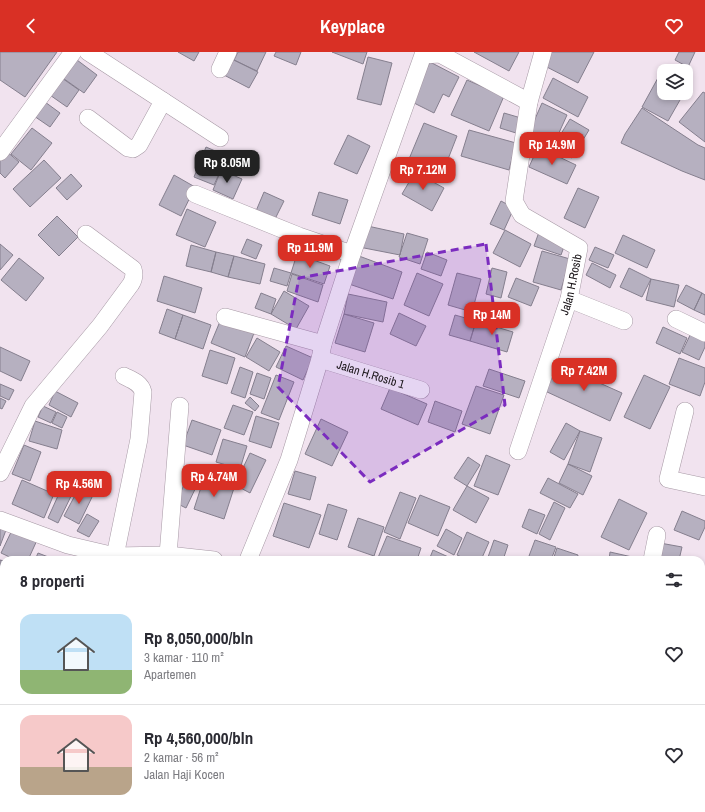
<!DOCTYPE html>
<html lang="id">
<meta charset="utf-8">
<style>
:root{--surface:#fff;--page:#f2f2f3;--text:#2b2b33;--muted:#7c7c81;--line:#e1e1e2;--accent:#d93025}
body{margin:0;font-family:"Archivo Narrow",sans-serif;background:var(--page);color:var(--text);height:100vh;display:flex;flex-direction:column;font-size:15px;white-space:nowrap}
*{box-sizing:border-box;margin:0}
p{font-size:13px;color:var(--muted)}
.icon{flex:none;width:22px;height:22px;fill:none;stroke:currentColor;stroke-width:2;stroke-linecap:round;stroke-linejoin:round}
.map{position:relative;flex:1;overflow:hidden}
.drawer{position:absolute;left:0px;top:504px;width:705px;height:256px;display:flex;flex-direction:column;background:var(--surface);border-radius:12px 12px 0 0;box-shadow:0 2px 6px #0003}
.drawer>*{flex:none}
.tools{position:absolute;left:657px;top:12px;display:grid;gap:8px}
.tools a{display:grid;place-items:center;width:36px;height:36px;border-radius:8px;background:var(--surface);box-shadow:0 2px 6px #0003;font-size:20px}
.price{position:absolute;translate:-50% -34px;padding:0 9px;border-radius:8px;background:var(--accent);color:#fff;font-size:13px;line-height:26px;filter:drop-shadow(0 1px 2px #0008)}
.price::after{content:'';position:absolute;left:50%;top:24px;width:12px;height:9px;margin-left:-6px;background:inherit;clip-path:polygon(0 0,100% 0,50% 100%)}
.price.active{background:#222;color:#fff}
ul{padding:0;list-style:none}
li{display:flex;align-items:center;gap:12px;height:100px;padding:0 20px}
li+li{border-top:1px solid var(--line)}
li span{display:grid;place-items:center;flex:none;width:112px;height:80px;border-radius:12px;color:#555}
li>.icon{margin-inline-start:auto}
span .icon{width:48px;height:48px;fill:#fffc;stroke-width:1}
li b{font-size:17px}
h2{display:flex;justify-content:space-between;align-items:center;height:48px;padding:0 20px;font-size:17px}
header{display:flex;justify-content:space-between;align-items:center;height:52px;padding:0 20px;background:var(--accent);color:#fff;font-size:18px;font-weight:800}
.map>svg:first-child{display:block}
.building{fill:#b6b0c0;stroke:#857f8e}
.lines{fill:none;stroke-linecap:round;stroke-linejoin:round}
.minor-casing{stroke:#a799a5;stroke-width:18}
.minor{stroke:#fff;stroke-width:17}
.marked{fill:#7b2cbf;fill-opacity:0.2;stroke:#7b2cbf;stroke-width:3;stroke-dasharray:8 5;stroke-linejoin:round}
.labels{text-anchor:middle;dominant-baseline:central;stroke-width:4;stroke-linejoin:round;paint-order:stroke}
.street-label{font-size:12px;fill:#181317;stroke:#fef0fd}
</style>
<header><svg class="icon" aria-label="back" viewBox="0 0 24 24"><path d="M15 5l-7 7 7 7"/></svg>Keyplace<svg class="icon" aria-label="heart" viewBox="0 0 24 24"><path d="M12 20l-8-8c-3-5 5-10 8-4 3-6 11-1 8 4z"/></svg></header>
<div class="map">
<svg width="705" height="760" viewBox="0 0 705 760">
<rect width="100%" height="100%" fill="#f1e3ef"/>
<!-- building -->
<path class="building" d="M0 0H57L25 45 0 28Z
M178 0H199L194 9Z
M238 0H266L257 19 234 8Z
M276 0H301L296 13 274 4Z
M332 0H367L363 12Z
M474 0H519L509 19Z
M548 0H594L578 31 541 12Z
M679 0H695L688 15 675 8Z
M73 5 97 23 84 41 60 24Z
M368 5 392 11 381 53 357 47Z
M230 6 258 20 249 36 222 22Z
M430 10 459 25 449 45 443 42 434 61 410 49Z
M59 24 79 38 67 55 47 41Z
M659 24 664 27V41H684L668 69 642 55Z
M553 26 588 45 578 65 543 46Z
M467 28 504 44 489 79 451 63Z
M703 40 705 41V90L679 70Z
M45 50 60 61 50 75 34 64Z
M542 51 567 63 553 94 528 83Z
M642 56 698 93 705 96V128L682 119 621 91 625 82Z
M504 61 521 66 516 81 500 76Z
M570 67 589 78 572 106 553 95Z
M424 71 457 84 443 120 409 107Z
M32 76 52 91 31 118 11 102Z
M469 78 516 91 509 118 461 104Z
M348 83 370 94 357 122 334 112Z
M206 95 227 104 214 133 194 125Z
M538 95 576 113 567 132 529 115Z
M5 98 19 110 5 126 0 121V104Z
M44 108 61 126 30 155 13 137Z
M221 118 242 127 233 147 213 138Z
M415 120 444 136 432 159 402 142Z
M71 122 82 134 67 148 56 136Z
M174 123 195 135 181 164 159 153Z
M578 136 599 145 585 176 564 166Z
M264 140 284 149 275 167 256 159Z
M319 140 348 148 340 172 312 163Z
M501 149 514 156 504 178 490 172Z
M187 157 216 170 205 195 176 183Z
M57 164 78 185 59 204 38 183Z
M363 173 404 182 400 203 359 195Z
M505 178 531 192 520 215 493 201Z
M539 180 566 189 561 203 534 194Z
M407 181 428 187 420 212 399 205Z
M623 183 655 198 647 216 615 201Z
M247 187 262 193 256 207 241 201Z
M0 192 13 203 0 218Z
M191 193 216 200 211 220 186 214Z
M595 195 614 203 608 216 589 208Z
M542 199 570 207 561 238 533 230Z
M216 200 234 204 228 225 211 220Z
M427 200 447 208 441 224 421 217Z
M297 202 330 214 324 232 291 221Z
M234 204 265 212 260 232 228 225Z
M359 204 402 220 393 247 349 232Z
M19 206 44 226 26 249 1 228Z
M592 211 616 223 610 236 586 223Z
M274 216 291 221 287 234 270 229Z
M492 216 507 220 501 246 486 242Z
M629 216 651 227 642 245 620 235Z
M417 221 443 232 429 264 404 253Z
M457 221 481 227 472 260 448 253Z
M292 222 323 233 318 250 287 239Z
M164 224 202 236 195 261 157 249Z
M516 226 539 235 531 254 508 245Z
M651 227 679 233 674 255 646 248Z
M686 233 702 241 694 258 677 249Z
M284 239 309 254 296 277 271 262Z
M261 241 276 247 271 262 255 256Z
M702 241 705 243V263L694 258Z
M348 242 387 250 383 270 344 262Z
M167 257 183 263 175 287 159 281Z
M399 261 426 274 416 294 390 282Z
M344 262 374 271 365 300 335 291Z
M183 263 211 273 203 297 175 287Z
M455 263 476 269 470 289 449 283Z
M221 267 254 281 245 305 211 291Z
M476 269 513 280 507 300 470 289Z
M663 275 687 286 680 302 656 291Z
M692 279 705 285V295L699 308 682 300Z
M257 286 280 300 269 319 246 305Z
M286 294 313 306 303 328 276 315Z
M0 295 30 309 21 329 0 319Z
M210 298 235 306 227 332 202 324Z
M679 306 705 316V330L700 344 669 332Z
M557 312 622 341 610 369 545 339Z
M240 315 253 320 245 346 231 341Z
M489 317 525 329 519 346 483 334Z
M257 321 271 326 264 347 250 342Z
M276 323 294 330 279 368 261 361Z
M644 323 670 335 650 377 624 365Z
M0 332 14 338 9 348 0 344Z
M476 334 504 343 490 382 462 372Z
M390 336 427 352 418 373 381 357Z
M55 339 78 351 71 365 49 353Z
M250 345 259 354 255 359 245 351Z
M0 346 6 349 2 357 0 356Z
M435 349 462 359 455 380 428 370Z
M233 353 253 360 244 383 224 376Z
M43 354 56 360 51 371 38 365Z
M57 360 67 365 62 376 52 371Z
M256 364 279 371 271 396 249 389Z
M321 367 348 380 332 414 305 402Z
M192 368 221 378 212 403 183 393Z
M35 369 62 378 57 397 29 389Z
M566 371 580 379 564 408 550 400Z
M580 379 602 386 590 420 568 412Z
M223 387 247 394 240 417 216 410Z
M24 393 41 400 30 429 12 422Z
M250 401 266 408 250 441 235 433Z
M486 403 510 413 498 443 474 434Z
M468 405 480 413 467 434 454 426Z
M568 412 592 424 583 443 559 431Z
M295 419 316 425 310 448 288 442Z
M187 426 198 431 186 456 176 451Z
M204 426 234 436 224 467 194 457Z
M548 426 578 442 570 456 540 441Z
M22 428 54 442 44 466 12 452Z
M80 434 94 441 79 472 64 464Z
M467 434 489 446 476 471 453 458Z
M62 435 73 440 58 471 48 466Z
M400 440 416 446 400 487 384 480Z
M420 443 450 455 438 484 408 471Z
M619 447 647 461 629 498 601 485Z
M554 450 565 456 550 488 539 482Z
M284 451 321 463 309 496 273 484Z
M328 452 347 458 337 488 319 482Z
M529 457 545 463 537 482 522 475Z
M682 459 705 469V475L699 488 674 478Z
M87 462 99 469 89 485 77 479Z
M358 466 384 475 374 504 348 495Z
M14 474 38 486 28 508H16L1 501Z
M0 476 6 478 0 494Z
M446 477 462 486 454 503 437 494Z
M467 480 489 490 481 508H468L457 503Z
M387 484 421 496 417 508H377Z
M494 488 508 493 503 508H487Z
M535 488 556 495 551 508H540L529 504Z
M660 491 682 495 679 508H657Z
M557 496 578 503 577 508H553Z
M433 498 455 508H429Z
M610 500 641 507V508H609Z
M38 501 56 508H35Z
M0 508 4 509V542L0 541Z
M702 535 705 536V572L701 571Z
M701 605H705V637H701Z
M701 683 705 685V745L701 743Z
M23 756H60L58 760H22Z
M194 756H225L224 760H197L193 759Z"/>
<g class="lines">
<!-- minor casing -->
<g class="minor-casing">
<g id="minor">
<path d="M88 0 220 86"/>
<path d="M220 17 228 0"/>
<path d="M88 66 128 96 133 97 139 93 163 49"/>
<path d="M0 100 73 0"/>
<path d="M195 142 299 184 352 202"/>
<path d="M569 247 624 269"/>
<path d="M225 265 323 292"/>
<path d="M676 267 705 281"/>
<path id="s1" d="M320 307 421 338"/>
<path d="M685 359 668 427 705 435"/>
<path id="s2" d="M518 399 569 247 579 196 522 163 514 149 529 50 543 0"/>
<path d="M0 421 33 354 100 274 131 232C134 227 135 223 133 217L86 182"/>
<path d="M0 468 68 493 115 504 168 503 214 508"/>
<path d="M168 503 180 354"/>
<path d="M115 504 139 387 143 340C141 331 132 328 124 324"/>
<path d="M248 508 289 408 320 307 323 292 352 202 423 3 440 2 529 50"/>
<path d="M652 508 657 483"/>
<path d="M0 586 4 588"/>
<path d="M701 594H705"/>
<path d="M0 756 5 760"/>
<path d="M369 756 377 758V760"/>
</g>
</g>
<!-- minor -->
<use href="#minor" class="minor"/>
</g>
<!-- marked area -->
<path class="marked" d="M486 192 505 353 370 430 278 335 299 226Z"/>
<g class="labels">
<!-- street labels -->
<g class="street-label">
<text stroke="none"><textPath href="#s2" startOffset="175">Jalan H.Rosib</textPath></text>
<text stroke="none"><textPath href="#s1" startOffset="53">Jalan H.Rosib 1</textPath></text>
</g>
</g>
</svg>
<div class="tools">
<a><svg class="icon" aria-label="layers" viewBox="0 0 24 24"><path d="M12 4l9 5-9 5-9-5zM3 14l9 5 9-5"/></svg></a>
</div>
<b class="price" style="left:552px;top:114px">Rp 14.9M</b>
<b class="price active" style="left:227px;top:132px">Rp 8.05M</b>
<b class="price" style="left:423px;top:139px">Rp 7.12M</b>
<b class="price" style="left:310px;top:217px">Rp 11.9M</b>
<b class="price" style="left:492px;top:284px">Rp 14M</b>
<b class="price" style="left:584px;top:340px">Rp 7.42M</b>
<b class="price" style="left:214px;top:446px">Rp 4.74M</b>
<b class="price" style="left:79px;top:453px">Rp 4.56M</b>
<section class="drawer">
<h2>8 properti<svg class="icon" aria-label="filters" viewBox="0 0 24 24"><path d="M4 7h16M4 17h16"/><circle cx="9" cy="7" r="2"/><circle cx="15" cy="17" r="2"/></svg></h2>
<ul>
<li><span style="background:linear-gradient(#bfe0f5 70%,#8fb573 0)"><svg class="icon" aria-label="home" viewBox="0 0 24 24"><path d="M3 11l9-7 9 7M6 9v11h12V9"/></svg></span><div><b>Rp 8,050,000/bln</b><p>3 kamar · 110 m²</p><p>Apartemen</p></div><svg class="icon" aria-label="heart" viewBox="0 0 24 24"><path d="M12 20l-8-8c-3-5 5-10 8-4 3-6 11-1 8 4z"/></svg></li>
<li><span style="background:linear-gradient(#f6c9c9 65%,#b9a48a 0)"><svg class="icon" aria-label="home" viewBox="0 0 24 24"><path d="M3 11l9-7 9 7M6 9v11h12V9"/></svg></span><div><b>Rp 4,560,000/bln</b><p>2 kamar · 56 m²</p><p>Jalan Haji Kocen</p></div><svg class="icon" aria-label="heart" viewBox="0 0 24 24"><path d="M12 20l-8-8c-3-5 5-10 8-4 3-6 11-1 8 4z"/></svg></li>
</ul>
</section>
</div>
